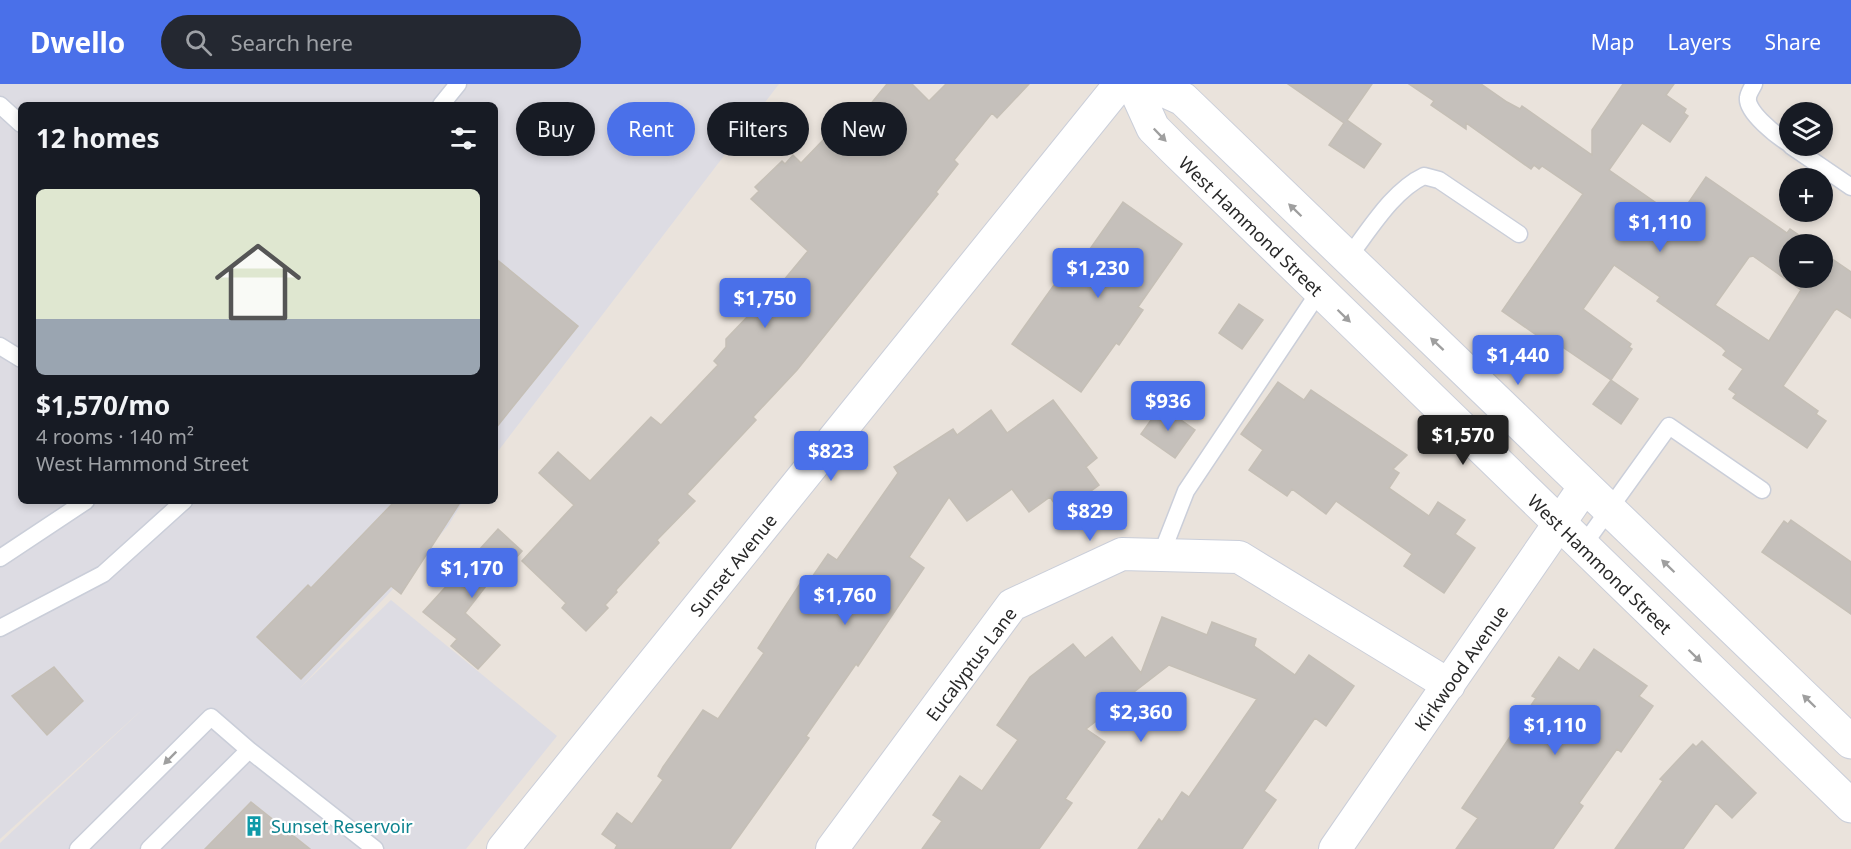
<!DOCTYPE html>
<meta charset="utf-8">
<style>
:root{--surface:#171b24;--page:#242831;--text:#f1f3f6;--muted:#9ea1a6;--accent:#4a70e9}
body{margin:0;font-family:"Noto Sans",sans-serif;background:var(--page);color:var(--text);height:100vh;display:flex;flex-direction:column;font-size:22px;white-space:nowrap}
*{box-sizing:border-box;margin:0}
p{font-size:20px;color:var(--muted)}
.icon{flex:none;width:33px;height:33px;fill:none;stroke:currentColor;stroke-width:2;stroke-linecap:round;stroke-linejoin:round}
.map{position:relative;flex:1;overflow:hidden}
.sheet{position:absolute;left:18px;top:18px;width:480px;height:402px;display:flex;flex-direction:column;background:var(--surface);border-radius:9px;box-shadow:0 3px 9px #0003}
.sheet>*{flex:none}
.top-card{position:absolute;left:516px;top:18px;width:570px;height:54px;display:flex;gap:12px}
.fabs{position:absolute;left:1779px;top:18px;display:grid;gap:12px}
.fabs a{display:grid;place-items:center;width:54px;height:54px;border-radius:50%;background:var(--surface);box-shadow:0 3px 9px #0003;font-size:30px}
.price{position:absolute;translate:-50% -51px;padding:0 14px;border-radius:6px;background:var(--accent);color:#fff;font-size:20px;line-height:39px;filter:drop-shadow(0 2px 3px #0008)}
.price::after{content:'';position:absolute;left:50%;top:36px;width:18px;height:14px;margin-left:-9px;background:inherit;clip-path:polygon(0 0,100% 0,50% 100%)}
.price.active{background:#222;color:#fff}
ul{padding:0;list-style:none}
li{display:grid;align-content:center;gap:12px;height:318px;padding:0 18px}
li span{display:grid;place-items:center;height:186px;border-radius:9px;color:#555}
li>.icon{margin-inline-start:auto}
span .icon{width:108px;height:108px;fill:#fffc;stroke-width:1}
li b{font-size:26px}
h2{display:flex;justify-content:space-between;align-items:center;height:72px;padding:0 18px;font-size:26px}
.tag{padding:0 21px;border-radius:27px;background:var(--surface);box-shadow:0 3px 9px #0003;font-size:21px;line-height:54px}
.tag.active{background:var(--accent);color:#fff}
header{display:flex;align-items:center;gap:36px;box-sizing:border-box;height:84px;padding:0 30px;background:var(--accent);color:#fff}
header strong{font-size:28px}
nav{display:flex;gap:33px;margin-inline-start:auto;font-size:21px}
.search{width:420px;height:54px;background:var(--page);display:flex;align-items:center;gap:15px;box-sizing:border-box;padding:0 21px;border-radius:33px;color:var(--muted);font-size:22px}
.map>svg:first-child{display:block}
.industrial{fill:#dddce3}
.building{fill:#c5c0bb;stroke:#c5bfb6;stroke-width:1.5;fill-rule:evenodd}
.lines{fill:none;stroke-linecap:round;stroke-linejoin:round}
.lane-casing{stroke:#caced9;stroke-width:19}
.street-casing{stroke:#caced9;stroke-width:34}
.secondary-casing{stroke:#caced9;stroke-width:35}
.lane{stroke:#fff;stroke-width:16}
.street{stroke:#fff;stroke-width:32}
.secondary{stroke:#fff;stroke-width:33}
.oneway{fill:#9f9f9f}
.labels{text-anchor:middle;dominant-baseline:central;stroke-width:4.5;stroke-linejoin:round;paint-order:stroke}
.street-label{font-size:18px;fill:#292929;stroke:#fff}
.culture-label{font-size:18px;fill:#0d838f;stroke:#fff;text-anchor:start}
</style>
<header>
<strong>Dwello</strong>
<div class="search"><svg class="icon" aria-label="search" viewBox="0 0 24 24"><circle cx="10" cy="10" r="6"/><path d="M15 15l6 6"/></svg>Search here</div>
<nav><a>Map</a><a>Layers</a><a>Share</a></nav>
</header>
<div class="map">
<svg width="1851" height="765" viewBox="0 0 1851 765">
<rect width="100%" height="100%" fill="#eae3dc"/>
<!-- industrial -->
<path class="industrial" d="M0 0H779L495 371V21H21V417H463L448 442 393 505 299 605 391 516 557 652 466 765H0V759L145 623 0 755Z"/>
<!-- building -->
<path class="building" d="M887 0H912L929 17 946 0H1029L997 34 992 29 954 76 958 80 936 108 938 110 797 286 753 333 756 336 687 410 695 417 657 456 659 459 616 506 617 508 605 521 608 524 586 547 562 524 566 519 522 477 574 421 539 389 558 368 590 397 651 333 661 341 718 281 714 277 726 263V255L773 206 774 208 808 167 751 115 759 107 755 103 782 77 785 80 793 71 801 79 826 53 837 61Z
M1288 0H1372L1347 36 1381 60 1364 84 1329 61 1344 39Z
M1409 0H1481L1507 18 1520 25 1522 22 1592 71V46L1623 0H1674L1666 11 1686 25 1684 29 1688 32 1670 58 1642 39 1609 86 1678 134 1706 93 1787 149 1790 145 1812 160H1790V194H1822V168L1851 188V234L1837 225 1834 227 1783 302 1818 327 1816 330 1826 337 1807 364 1733 314 1736 310 1729 305 1743 285 1723 271 1726 267 1722 263 1657 217 1660 213 1614 181 1583 225 1631 260 1629 263 1632 265 1611 296 1558 260 1555 264 1502 227 1583 110 1542 82 1539 85 1534 81 1531 85 1466 39V45L1431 21 1434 17ZM1753 172 1801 206 1769 257 1715 221 1749 173Z
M1123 118 1182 160 1138 223 1143 226 1119 261 1116 259 1081 308 1012 260 1059 194 1064 197 1076 180 1078 182Z
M495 174 578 242 495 345Z
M1239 220 1263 236 1242 265 1219 249Z
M1611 296 1638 315 1621 340 1593 320Z
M1278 298 1304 316 1311 306 1407 371 1393 385 1399 389 1389 404 1429 432 1438 418 1465 436 1455 450 1475 464 1444 509 1404 482 1412 470 1336 417 1326 430 1292 405 1287 412 1249 386 1263 366 1241 350Z
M1053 316 1097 374 1086 383 1099 401 1061 429 1050 413 1029 428 1012 405 967 437 949 413 909 473 924 484 858 582 856 580 806 652 809 654 730 765H615L617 761 602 750 617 729 632 740 663 696 658 692 663 683 703 626 718 635 764 569 758 564 803 495 808 499 828 470 837 476 898 389 894 383 953 345 957 351 991 326 1007 349Z
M1161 322 1195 346 1175 374 1141 350Z
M395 417H461L401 510 391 502 301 595 257 553 308 501 311 504Z
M1791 436 1851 478V530L1762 468 1784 437 1788 440Z
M498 445 522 467 504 487 500 484 465 529 500 561 478 585 451 562 457 555 423 528Z
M1162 533 1207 551 1212 538 1256 555 1254 562 1295 591 1309 571 1354 602 1326 642 1315 634 1264 707 1276 716 1242 765H1138L1159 735 1162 738 1182 708 1189 713 1257 615 1169 581 1086 645 1105 658 1065 715 1072 719 1039 765H922L942 737 933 731 960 692 982 707 1018 656 997 641 1030 593 1073 560 1085 574 1112 553 1141 589Z
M1594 565 1647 602 1639 612 1653 622 1621 668 1617 665 1579 719 1583 722 1553 765H1456L1478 734 1462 724 1536 614 1532 612 1559 573 1579 587Z
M54 583 83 617 47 651 12 612Z
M1702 657 1756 709 1732 734 1716 719 1683 765H1615L1663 697 1660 695 1693 660 1696 663Z
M251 718 310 765H205Z"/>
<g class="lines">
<!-- lane casing -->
<g class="lane-casing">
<path id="lane" d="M1754 0C1752 4 1748 10 1748 14 1746 28 1778 53 1790 60
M0 21 21 40
M441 21 458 0
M1791 62 1851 103
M1347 175C1369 147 1392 107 1424 92L1439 96 1519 150
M0 262 21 275
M1582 463 1669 342 1762 406
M1161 471 1186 407 1319 208
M0 474 86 417
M0 544 103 490 184 417
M78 765 211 633 249 666
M149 765 249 666 375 765"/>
</g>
<!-- street casing -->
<g class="street-casing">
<path id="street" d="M503 765 1120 0
M832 765 1012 521 1122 470 1239 473 1449 601
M1335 765 1585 402"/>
</g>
<!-- secondary casing -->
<g class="secondary-casing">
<path id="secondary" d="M1133 0 1153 44 1174 65 1851 722
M1150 0 1183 15 1851 658"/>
</g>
<!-- lane -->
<use href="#lane" class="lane"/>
<!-- street -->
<use href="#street" class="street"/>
<!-- secondary -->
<use href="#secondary" class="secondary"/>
</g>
<!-- one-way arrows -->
<defs><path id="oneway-solid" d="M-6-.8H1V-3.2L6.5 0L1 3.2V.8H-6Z" transform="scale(1.5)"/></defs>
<g class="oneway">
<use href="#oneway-solid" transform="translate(1160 51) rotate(46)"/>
<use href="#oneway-solid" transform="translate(1295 126) rotate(-136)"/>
<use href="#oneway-solid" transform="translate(1344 232) rotate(44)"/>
<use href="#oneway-solid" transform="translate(1437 260) rotate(-137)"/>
<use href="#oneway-solid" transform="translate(1668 482) rotate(-136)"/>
<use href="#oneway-solid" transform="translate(1695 572) rotate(44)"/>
<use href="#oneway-solid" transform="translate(1809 617) rotate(-136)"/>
<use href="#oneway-solid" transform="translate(170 674) rotate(135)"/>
</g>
<!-- icons -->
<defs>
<g id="building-bare" transform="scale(1.62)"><path d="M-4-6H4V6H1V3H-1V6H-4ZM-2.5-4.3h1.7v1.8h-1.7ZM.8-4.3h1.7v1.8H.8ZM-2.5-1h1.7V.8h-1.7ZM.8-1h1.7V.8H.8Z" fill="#0f9aa8" stroke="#fff" stroke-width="2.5" paint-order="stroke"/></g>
</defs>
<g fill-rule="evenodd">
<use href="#building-bare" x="254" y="742"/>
</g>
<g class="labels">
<!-- street labels -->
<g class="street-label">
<text transform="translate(1251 142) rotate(44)">West Hammond Street</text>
<text transform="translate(1600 480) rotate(44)">West Hammond Street</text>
<text transform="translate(733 481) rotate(-51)">Sunset Avenue</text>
<text transform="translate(971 580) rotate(-53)">Eucalyptus Lane</text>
<text transform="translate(1461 584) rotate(-55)">Kirkwood Avenue</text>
</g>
<!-- culture labels -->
<g class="culture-label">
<text x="271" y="742">Sunset Reservoir</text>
</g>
</g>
</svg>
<div class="fabs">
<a><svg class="icon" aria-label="layers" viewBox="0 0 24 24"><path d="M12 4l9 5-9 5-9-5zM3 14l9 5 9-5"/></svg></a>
<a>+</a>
<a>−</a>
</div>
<b class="price" style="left:1660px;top:169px">$1,110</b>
<b class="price" style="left:1098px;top:215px">$1,230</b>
<b class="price" style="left:765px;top:245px">$1,750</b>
<b class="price" style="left:1518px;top:302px">$1,440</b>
<b class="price" style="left:1168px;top:348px">$936</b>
<b class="price active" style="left:1463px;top:382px">$1,570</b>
<b class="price" style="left:831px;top:398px">$823</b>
<b class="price" style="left:1090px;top:458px">$829</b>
<b class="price" style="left:472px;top:515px">$1,170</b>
<b class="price" style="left:845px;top:542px">$1,760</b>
<b class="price" style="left:1141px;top:659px">$2,360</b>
<b class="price" style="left:1555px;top:672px">$1,110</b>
<div class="top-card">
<a class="tag">Buy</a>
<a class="tag active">Rent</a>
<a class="tag">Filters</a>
<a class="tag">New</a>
</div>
<section class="sheet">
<h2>12 homes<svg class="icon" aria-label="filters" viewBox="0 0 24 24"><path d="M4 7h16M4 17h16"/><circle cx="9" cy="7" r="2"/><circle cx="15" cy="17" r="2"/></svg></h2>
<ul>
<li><span style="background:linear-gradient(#dfe7d0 70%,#9aa5b1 0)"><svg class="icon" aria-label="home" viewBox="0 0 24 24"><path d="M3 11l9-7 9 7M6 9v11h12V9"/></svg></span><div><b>$1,570/mo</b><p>4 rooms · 140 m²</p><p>West Hammond Street</p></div></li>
</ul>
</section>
</div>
